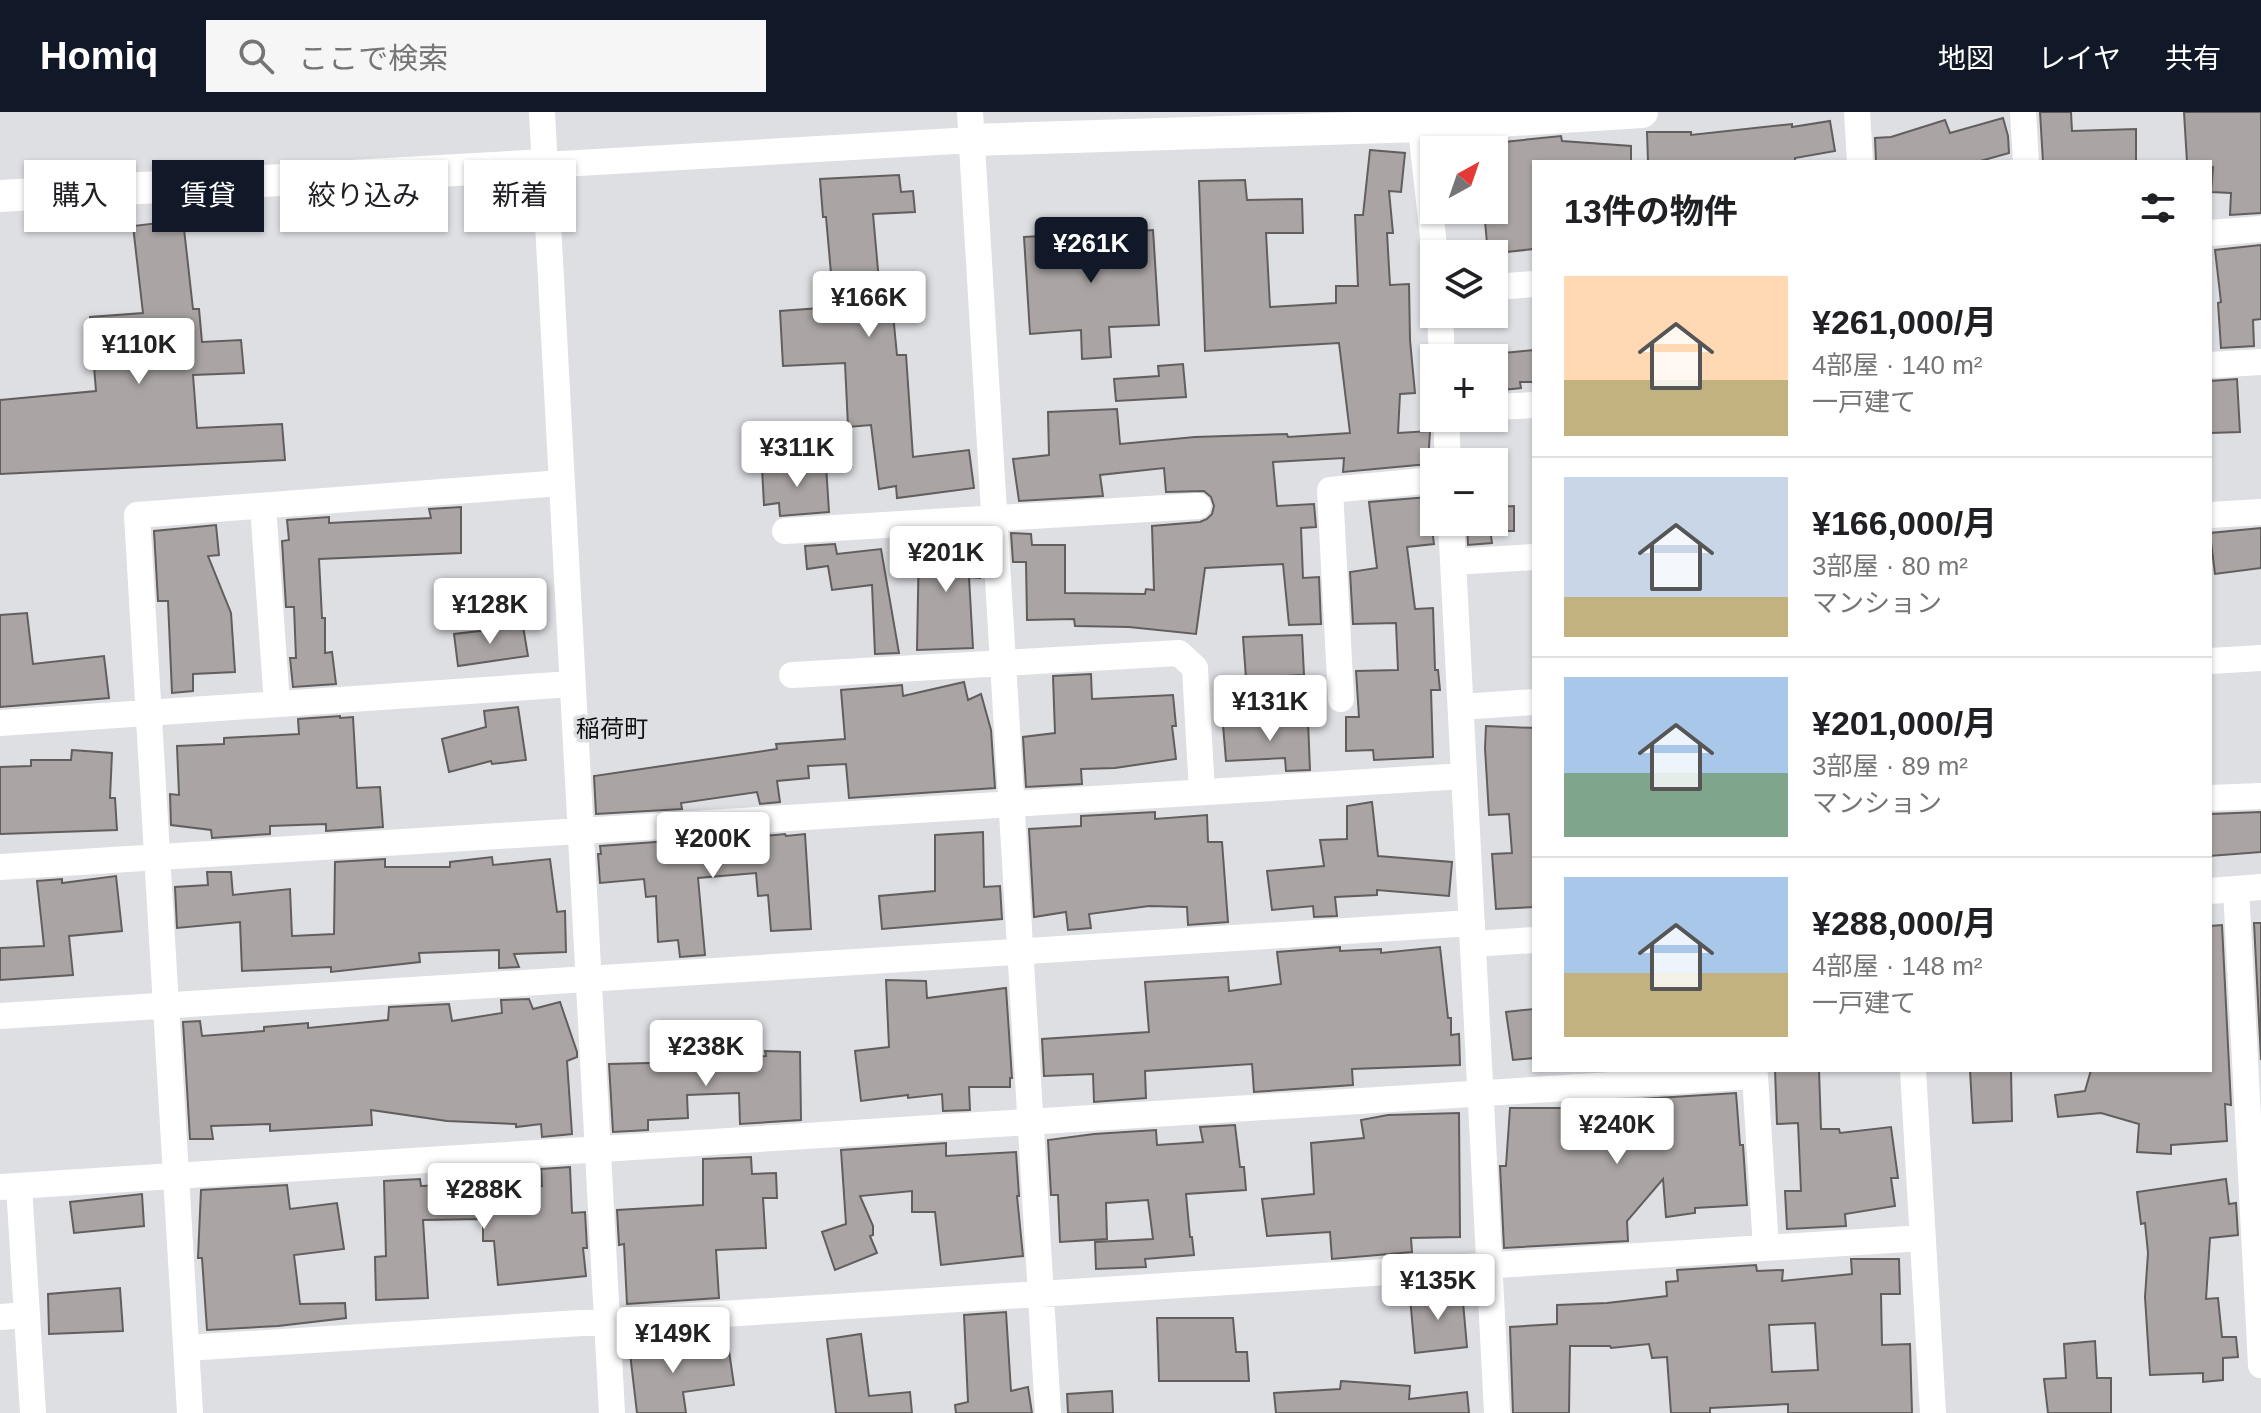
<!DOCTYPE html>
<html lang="ja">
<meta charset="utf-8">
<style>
:root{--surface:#fff;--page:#f6f6f6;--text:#202124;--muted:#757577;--line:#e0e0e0;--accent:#111827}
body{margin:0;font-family:Helvetica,"Noto Sans JP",sans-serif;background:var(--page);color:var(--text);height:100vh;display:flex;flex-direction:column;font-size:30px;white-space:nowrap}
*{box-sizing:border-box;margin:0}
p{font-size:26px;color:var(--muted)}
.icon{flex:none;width:44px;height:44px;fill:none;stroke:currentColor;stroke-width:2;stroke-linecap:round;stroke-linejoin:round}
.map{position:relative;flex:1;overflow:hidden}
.drawer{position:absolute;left:1532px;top:48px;width:680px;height:912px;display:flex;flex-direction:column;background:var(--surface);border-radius:0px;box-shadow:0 2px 6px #0004}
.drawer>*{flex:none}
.hud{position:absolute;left:24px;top:48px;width:760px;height:72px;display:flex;gap:16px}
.needle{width:52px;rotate:40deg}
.buttons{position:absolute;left:1420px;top:24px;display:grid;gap:16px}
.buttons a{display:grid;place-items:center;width:88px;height:88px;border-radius:0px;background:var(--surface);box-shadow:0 2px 6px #0004;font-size:40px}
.price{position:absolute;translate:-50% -68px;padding:0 18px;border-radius:8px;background:#fff;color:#222;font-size:26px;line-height:52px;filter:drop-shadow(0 2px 4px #0008)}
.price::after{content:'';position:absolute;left:50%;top:48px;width:24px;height:18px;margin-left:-12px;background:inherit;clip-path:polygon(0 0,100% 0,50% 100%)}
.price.on{background:var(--accent);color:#fff}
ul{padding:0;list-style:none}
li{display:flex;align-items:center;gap:24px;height:200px;padding:0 32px}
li+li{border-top:2px solid var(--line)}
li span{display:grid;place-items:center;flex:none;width:224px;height:160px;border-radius:0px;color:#555}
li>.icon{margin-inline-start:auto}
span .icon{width:96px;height:96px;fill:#fffc;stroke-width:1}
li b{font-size:34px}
h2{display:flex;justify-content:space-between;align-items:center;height:96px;padding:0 32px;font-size:34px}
.tag{padding:0 28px;border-radius:0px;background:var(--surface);box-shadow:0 2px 6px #0004;font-size:28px;line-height:72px}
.tag.on{background:var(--accent);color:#fff}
header{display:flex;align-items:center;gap:48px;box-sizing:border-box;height:112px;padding:0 40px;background:var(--accent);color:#fff}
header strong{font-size:38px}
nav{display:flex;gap:44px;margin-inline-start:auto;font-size:28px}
.search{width:560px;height:72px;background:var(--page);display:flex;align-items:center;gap:20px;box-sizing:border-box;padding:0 28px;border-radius:0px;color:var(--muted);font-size:30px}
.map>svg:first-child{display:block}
.building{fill:#aaa5a4;stroke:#635e5e;stroke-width:2;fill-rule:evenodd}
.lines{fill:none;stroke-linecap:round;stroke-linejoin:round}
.minor{stroke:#fff;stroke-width:26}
.tertiary{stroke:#fff;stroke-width:32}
.labels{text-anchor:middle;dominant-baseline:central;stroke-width:7;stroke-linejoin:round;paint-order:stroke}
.neighbourhood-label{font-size:24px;fill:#101112;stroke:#dedfe3}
</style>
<header>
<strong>Homiq</strong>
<div class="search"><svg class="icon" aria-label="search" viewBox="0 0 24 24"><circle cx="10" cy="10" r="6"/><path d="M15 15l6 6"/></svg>ここで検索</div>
<nav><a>地図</a><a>レイヤ</a><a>共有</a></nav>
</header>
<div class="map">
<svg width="2261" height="1301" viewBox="0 0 2261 1301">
<rect width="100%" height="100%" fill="#dedfe3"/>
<!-- building -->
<path class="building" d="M2040 0H2071L2072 19 2136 17V50H2043Z
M2184 0H2261V101L2230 103 2231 81 2211 80 2213 55H2210V50H2187Z
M2003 6 2008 24 2009 41 1977 50H1876L1875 26 1891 25 1945 8 1950 21Z
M1830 9 1835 39 1795 46V50H1648L1647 20H1691V23L1792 12V15Z
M1561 24 1562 29 1631 34V50H1534V137L1488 142 1484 98H1494V31Z
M1370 38 1405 41 1401 80 1389 79 1393 121H1387L1390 173 1409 172 1410 228 1415 281 1400 282 1398 321 1430 319 1428 352 1343 360 1344 346 1273 350 1277 394 1314 392 1316 415 1301 416 1303 466 1319 465 1321 512 1289 513 1283 452 1205 456 1196 522 1129 515 1075 514 1074 507 1027 508 1026 450H1013L1011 421 1031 422 1032 433H1065V481L1145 482 1146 477 1154 478 1152 414 1200 410 1207 407 1212 402 1214 394 1211 385 1204 379 1166 380 1164 356 1100 363 1103 384 1019 389 1013 347 1049 343 1048 300 1117 297 1120 332 1195 325 1287 322 1288 325 1350 321 1339 231 1205 239 1199 69 1245 68 1247 88 1302 87 1303 121H1266L1270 195 1336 191V174H1358L1355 103H1363Z
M899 63 901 80 913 79 915 100 873 102 881 192H892L897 243H906L913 345 969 338 974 376 897 386 896 374 879 377 871 313 848 315 845 251 783 254 780 199 834 195 826 105H823L820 67Z
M183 108 193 197H199L202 230 241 228 244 261 193 263 197 316 282 312 285 348 0 362V288L96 279 90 205 143 201 133 114Z
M1153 118 1159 213 1109 215 1111 245 1082 247 1081 218 1030 222 1024 125Z
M2261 133V207L2253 208 2254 234 2221 236 2218 191 2221 190 2215 138Z
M1534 238V270H1520L1521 276 1494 279V242Z
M1183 252 1186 285 1116 289 1114 267 1159 264 1158 254Z
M2237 267 2240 320 2210 321V269Z
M826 353 829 400 780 404 779 391 764 393 762 356Z
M1428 385 1434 432 1407 435 1415 497 1433 496 1435 558H1438L1440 578H1431L1433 645 1374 648 1373 638 1346 639V605H1359L1356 559 1398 558 1396 511 1353 512 1350 460 1377 456 1369 390Z
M1514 394V419H1494V395Z
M461 395V441L319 447 322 506H325V541L332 540 336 572 293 575 290 546H296L294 495H286L282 429 289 428 287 408 329 405V411L431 406 429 397Z
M1467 410H1489L1492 431 1468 433Z
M216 413 219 443 208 444 231 501 235 560 193 562V579L172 581 168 489H158L154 419Z
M2261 416V456L2215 462 2210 421Z
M919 429 980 431V466L969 465 973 536 917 538Z
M835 432 837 442 881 437 899 541 875 542 872 473 832 478 828 454 807 457 805 434Z
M27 501 33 552 104 544 109 586 0 595V503Z
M523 514 528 544 458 554 454 522Z
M1302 523 1304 563 1246 566 1243 525Z
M1091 562 1092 587 1173 583 1176 614H1172L1176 647 1115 656 1081 657 1082 672 1026 675 1023 625 1055 621 1053 564Z
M964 570 968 588 981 582 991 618 995 676 849 686 846 652 808 654 809 666 777 669 780 690 760 692 757 680 681 691 682 697 596 702 594 664 777 637 776 632 845 627 841 578 902 573 903 584Z
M518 595 526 648 492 652 491 649 449 660 442 627 486 615 484 599Z
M340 604V606L353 605 357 676 380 675 383 715 326 719V712L270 714V722L212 726 211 718 171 713 170 682 179 683 177 634 224 632V626L299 622 298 607Z
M1308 609 1310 658 1286 659 1285 646 1226 649 1223 613Z
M1486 614 1534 616V795L1496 797 1492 742 1512 741 1509 702 1489 703 1485 636Z
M72 638 112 641 110 686H115L117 718 0 722V655L31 654V648H71Z
M1372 690 1378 744 1452 750 1449 784 1377 778V783L1335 785 1337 804 1314 805 1313 794 1272 798 1267 759 1324 754 1320 728 1347 727V694Z
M1155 700V707L1207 703 1208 730H1222L1228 810 1188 813 1187 795 1149 794 1089 802 1091 816 1068 818 1066 800 1034 805 1029 717 1081 714V704Z
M2261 700V740L2210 744V702Z
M983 720 984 775 1000 774 1002 807 882 817 879 784 935 779V723Z
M785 722 786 724 805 722 811 817 771 819 768 783 758 784 756 761 698 766 705 843 680 845 678 828 658 830 656 784 646 785 644 767 600 771 598 742H601L600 734 684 728 685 732Z
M492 745 493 753 550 747 557 800 565 799 566 840 514 842 519 855 499 856V838L419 841 420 850 331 860V855L242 859 240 810 177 816 175 775 208 773 207 760H231L233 783 290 777 292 824 334 822 335 750 385 747V755H450V750Z
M116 764 122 819 69 824 73 863 0 868V836L44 834 37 769 62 767V771Z
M2254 811H2261V948Z
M2222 813 2231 993 2225 992 2227 1029 2171 1033V1042L2137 1040 2139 1012 2101 1001 2058 1005 2055 983 2085 979 2091 958H2210V814Z
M1340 835V839L1381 837V841L1440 835 1448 906H1451V923L1459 922 1460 953 1352 957 1353 973 1254 980 1252 952 1145 959 1146 986 1094 990 1093 962 1044 964 1042 927 1149 920 1145 870 1228 865 1229 879 1281 872 1277 840Z
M886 868 926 869 927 886 1006 876 1012 966H1010V975H969L970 998 943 999 942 982 908 986V983L861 989 855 939 889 935Z
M529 887 533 897 560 890 577 940V945L567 949 572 1022 542 1025 541 1012 516 1015V1012L447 1009 371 998 372 1013 270 1019V1012L211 1014 213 1027H190L183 910 200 909 202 924 264 919V915L308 911V916L388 908 389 895 449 892 452 909 502 901 501 888Z
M1534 897V946L1513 948 1506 900Z
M765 939 800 940 801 1008 740 1012 739 981 687 983 688 1006 648 1008V1018L613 1020 609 952 690 950V947L766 944Z
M1775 958H1819L1821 1017H1839L1840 1021 1891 1015 1898 1066H1891L1895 1094 1845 1102 1846 1114 1787 1117 1785 1079H1801L1798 1011 1777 1012Z
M1970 958H2011L2012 1009 1973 1011Z
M1736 981 1740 1033H1743L1747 1093 1695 1096V1101L1666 1105 1663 1067 1627 1109 1628 1129 1504 1136 1500 1054H1506L1510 996H1578L1577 991Z
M1459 1001 1460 1125 1411 1126 1412 1140 1332 1147 1330 1120 1267 1124 1262 1087 1314 1082 1311 1031 1364 1026 1361 1008 1388 1003Z
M1235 1013 1240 1055H1244L1246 1078 1186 1082 1190 1125H1192L1194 1143 1145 1147 1146 1155 1096 1157 1095 1130 1153 1127 1148 1088 1106 1091 1107 1127 1060 1130 1058 1083H1051L1048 1028 1094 1022 1156 1018 1157 1033 1203 1030 1200 1015Z
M946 1031V1044L1016 1040 1019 1084H1017L1023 1144 941 1153 935 1100H912V1079L860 1084 873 1114V1123L870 1124 877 1141 835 1158 822 1120 846 1112 841 1038Z
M751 1045 752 1062 776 1061 777 1086H763L766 1136 716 1138 719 1186 627 1192 624 1132 619 1133 617 1098 703 1093V1047Z
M570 1055 572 1101 585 1100 587 1136H583L586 1164 498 1173 494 1129H483V1107L423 1108 428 1186 376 1188 375 1145 386 1144 384 1069 420 1067 421 1074 469 1072 542 1074 541 1057Z
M2226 1067 2229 1092 2236 1091 2238 1123 2210 1126 2206 1187 2218 1186 2222 1225H2236L2238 1245 2223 1246V1268L2203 1270V1261L2150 1263 2145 1185 2148 1141 2145 1111 2141 1112 2137 1080Z
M287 1073 290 1097 337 1091 344 1137 294 1143 300 1192 345 1191 346 1206 278 1214 207 1218 202 1146H198L201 1078Z
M142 1082 144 1114 74 1121 70 1090Z
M1851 1147H1899L1900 1182H1881L1882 1233 1910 1232 1912 1301H1788V1292L1710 1296V1301H1671L1667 1245 1652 1246 1649 1232 1611 1236 1610 1234H1570L1569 1301H1513L1510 1215 1557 1212V1193L1607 1191 1667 1184 1666 1170 1678 1169 1677 1158 1756 1153 1757 1159 1783 1158 1782 1169 1852 1162ZM1815 1211 1818 1258 1772 1260 1769 1213Z
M120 1176 123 1219 49 1222 48 1182Z
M1462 1179 1467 1235 1415 1241 1410 1185Z
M1006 1200 1011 1279 1028 1275 1032 1301H956L955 1293 968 1290 964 1203Z
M1157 1206H1233L1236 1240H1247L1249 1269H1159Z
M662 1222 666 1247 729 1239 734 1273 683 1280 686 1301H637L628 1224Z
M861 1222 869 1284 910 1280 912 1301H836L827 1227Z
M2095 1229 2097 1266H2111V1301H2048L2044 1267 2066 1266 2064 1232Z
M1341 1269 1410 1274 1409 1287 1467 1280 1469 1301H1276L1274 1281 1340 1277Z
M1112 1279 1113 1301H1068L1067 1282Z"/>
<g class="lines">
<!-- minor -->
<path class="minor" d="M542 0 612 1301
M970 0 1048 1301
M1419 0 1435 142
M1857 0 1860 50
M2023 0 2026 50
M544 53 972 28
M2210 121 2261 117
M1494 175 1534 172
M1440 202 1442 246
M2210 253 2261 250
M1494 295 1534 293
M1446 306 1448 350
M263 394 277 592
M2210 403 2261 400
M1451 410 1497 1301
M785 419 1198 394
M1453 450 1534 445
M2210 549 2261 546
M792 563 1179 541 1195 556 1202 680
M1341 587 1330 378 1434 368
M1461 595 1534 590
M0 611 572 572
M2210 686 2261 684
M0 755 1464 664
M2236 777 2261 1253
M2210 779 2261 775
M1473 832 1534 828
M0 904 1472 811
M1913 958 1933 1301
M19 1074 33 1301
M0 1075 1755 964 1766 1136
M0 1205 27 1203
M186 1236 1923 1126
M190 1301 137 403 561 371"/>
<!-- tertiary -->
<path class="tertiary" d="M972 28 1420 14 1642 0
M0 84 544 53"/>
</g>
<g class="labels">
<!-- neighbourhood labels -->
<g class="neighbourhood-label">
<text x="612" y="616">稲荷町</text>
</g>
</g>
</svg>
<div class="buttons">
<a><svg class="needle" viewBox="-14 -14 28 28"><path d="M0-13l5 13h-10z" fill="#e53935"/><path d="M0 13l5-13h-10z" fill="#757577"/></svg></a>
<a><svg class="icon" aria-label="layers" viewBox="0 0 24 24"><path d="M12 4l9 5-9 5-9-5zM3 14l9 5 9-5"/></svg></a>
<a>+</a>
<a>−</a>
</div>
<b class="price on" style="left:1091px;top:173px">¥261K</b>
<b class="price" style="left:869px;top:227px">¥166K</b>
<b class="price" style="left:139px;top:274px">¥110K</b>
<b class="price" style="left:797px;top:377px">¥311K</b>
<b class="price" style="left:946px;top:482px">¥201K</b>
<b class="price" style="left:490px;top:534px">¥128K</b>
<b class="price" style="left:1270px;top:631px">¥131K</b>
<b class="price" style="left:713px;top:768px">¥200K</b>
<b class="price" style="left:706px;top:976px">¥238K</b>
<b class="price" style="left:1617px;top:1054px">¥240K</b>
<b class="price" style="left:484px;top:1119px">¥288K</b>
<b class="price" style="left:1438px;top:1210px">¥135K</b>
<b class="price" style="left:673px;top:1263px">¥149K</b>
<div class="hud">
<a class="tag">購入</a>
<a class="tag on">賃貸</a>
<a class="tag">絞り込み</a>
<a class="tag">新着</a>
</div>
<section class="drawer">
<h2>13件の物件<svg class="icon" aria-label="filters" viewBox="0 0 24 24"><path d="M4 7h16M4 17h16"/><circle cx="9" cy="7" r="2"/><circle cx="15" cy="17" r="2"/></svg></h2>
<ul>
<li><span style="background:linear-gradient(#ffd9b3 65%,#c2b280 0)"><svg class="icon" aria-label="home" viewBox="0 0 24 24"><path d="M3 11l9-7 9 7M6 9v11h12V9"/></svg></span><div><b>¥261,000/月</b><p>4部屋 · 140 m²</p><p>一戸建て</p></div></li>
<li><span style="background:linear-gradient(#c9d6e8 75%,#c2b280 0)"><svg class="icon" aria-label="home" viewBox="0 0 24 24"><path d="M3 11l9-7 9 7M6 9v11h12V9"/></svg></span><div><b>¥166,000/月</b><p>3部屋 · 80 m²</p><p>マンション</p></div></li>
<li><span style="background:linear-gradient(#a9c7e8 60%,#7fa58c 0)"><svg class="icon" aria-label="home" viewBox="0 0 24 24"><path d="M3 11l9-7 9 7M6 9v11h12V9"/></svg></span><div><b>¥201,000/月</b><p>3部屋 · 89 m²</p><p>マンション</p></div></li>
<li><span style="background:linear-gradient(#a9c7e8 60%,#c2b280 0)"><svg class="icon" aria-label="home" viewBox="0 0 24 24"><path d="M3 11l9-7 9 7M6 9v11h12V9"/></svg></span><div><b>¥288,000/月</b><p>4部屋 · 148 m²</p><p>一戸建て</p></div></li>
</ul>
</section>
</div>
